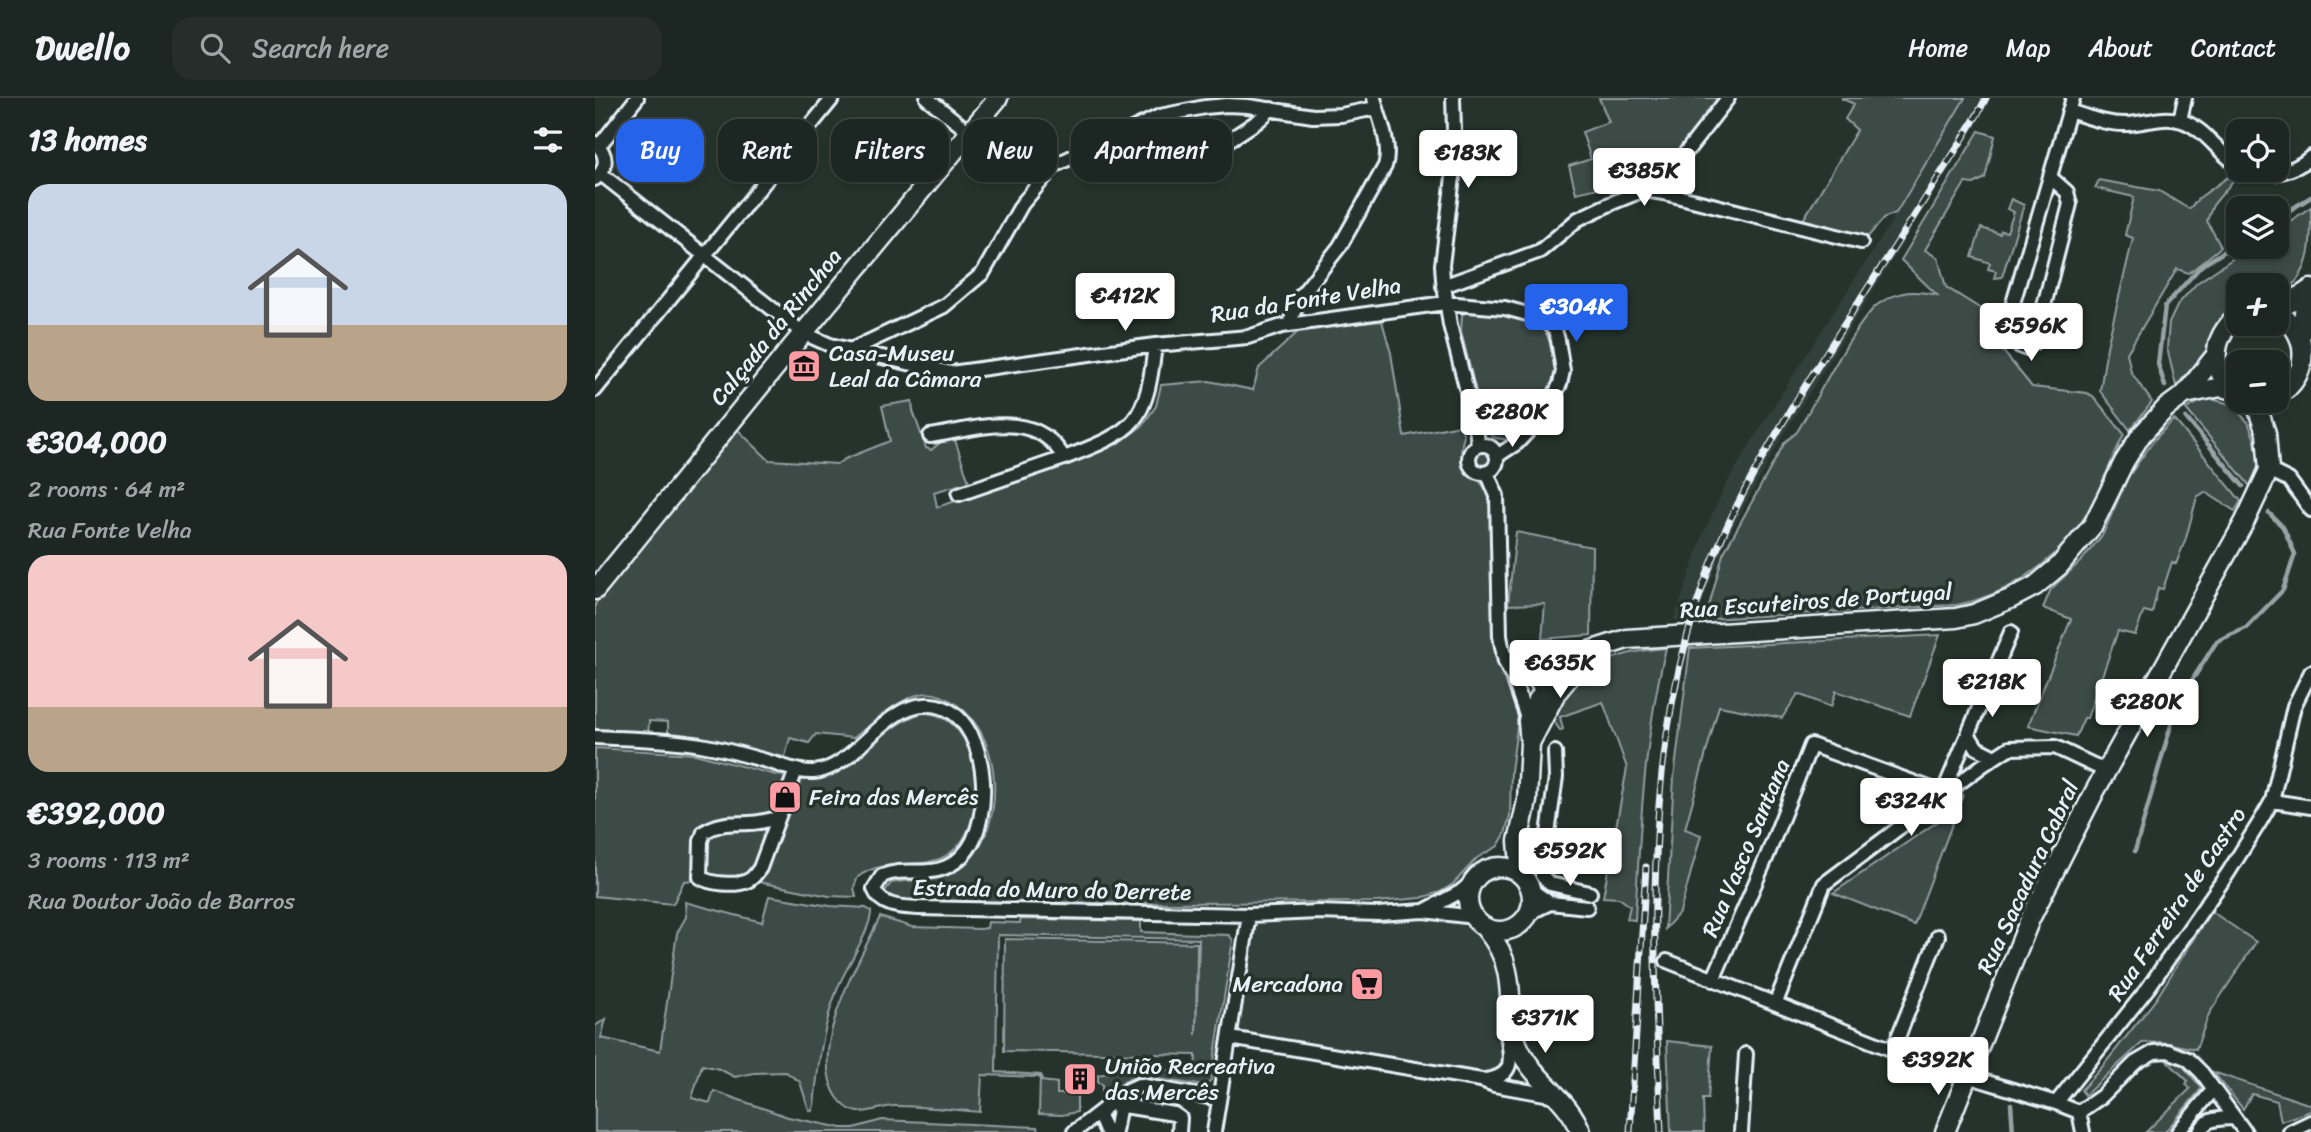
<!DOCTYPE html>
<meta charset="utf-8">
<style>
:root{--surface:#1c2622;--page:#252e2a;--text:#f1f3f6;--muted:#a0a5a5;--line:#3a4340;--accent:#2563eb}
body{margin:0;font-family:Sriracha,sans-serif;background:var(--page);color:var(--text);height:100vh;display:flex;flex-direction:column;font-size:26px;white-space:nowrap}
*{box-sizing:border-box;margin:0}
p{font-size:23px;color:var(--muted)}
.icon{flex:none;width:38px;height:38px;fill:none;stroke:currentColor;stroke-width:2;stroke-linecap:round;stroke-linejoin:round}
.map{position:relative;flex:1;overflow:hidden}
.panel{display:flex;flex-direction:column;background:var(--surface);width:595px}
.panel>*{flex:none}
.banner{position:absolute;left:21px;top:21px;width:665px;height:63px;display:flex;gap:14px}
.tools{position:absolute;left:1631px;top:21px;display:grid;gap:14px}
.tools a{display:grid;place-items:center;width:63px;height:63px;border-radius:14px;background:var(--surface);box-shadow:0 4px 10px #0003,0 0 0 2px var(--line);font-size:35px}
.price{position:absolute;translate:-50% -60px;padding:0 16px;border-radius:7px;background:#fff;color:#222;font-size:23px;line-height:46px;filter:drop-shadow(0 2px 4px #0008)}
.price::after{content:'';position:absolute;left:50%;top:42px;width:21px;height:16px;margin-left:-10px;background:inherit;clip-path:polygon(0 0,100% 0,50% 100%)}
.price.on{background:var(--accent);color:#fff}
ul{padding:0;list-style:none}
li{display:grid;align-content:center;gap:14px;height:371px;padding:0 28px}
li span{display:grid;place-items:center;height:217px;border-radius:21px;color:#555}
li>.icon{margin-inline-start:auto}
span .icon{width:126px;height:126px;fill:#fffc;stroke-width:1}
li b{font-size:30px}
h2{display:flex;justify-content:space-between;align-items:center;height:84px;padding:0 28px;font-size:30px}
.chip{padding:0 24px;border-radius:21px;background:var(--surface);box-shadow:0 4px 10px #0003,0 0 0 2px var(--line);font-size:24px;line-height:63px}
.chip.on{background:var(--accent);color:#fff}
header{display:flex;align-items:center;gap:42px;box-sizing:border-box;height:98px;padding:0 35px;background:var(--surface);border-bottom:2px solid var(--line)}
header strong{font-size:33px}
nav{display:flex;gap:38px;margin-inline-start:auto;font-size:24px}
.search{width:490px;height:63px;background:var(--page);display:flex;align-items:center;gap:18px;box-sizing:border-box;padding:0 24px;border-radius:21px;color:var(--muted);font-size:26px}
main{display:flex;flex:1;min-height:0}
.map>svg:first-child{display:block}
.built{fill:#333f3a}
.green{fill:#3e4b47;stroke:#939ea0;stroke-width:2}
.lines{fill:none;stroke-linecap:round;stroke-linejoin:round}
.stream{stroke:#98a3a5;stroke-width:4.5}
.street-casing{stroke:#e8f1f8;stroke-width:18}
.secondary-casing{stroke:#e8f1f8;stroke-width:23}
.street{stroke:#26332d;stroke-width:12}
.secondary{stroke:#26332d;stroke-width:18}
.rail-casing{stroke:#e8f1f8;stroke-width:7}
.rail{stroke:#26332d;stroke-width:4.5;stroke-dasharray:13;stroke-linecap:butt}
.labels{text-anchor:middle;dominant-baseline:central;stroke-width:7;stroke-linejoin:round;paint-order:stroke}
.street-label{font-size:23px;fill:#e8f1f8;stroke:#26332d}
.poi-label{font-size:23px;fill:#e8f1f8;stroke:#26332d;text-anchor:start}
</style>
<header>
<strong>Dwello</strong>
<div class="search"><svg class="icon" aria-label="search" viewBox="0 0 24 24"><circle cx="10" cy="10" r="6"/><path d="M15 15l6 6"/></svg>Search here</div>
<nav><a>Home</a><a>Map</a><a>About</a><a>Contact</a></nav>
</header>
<main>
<section class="panel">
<h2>13 homes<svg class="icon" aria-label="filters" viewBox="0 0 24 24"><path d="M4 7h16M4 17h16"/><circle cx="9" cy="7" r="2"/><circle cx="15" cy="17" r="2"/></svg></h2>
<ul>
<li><span style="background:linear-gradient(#c9d6e8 65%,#b9a48a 0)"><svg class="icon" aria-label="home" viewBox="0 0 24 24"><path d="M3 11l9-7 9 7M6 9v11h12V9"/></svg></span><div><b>€304,000</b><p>2 rooms · 64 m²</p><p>Rua Fonte Velha</p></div></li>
<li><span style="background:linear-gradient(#f6c9c9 70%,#b9a48a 0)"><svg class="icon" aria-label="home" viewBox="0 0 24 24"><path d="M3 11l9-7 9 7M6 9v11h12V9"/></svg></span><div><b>€392,000</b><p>3 rooms · 113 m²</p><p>Rua Doutor João de Barros</p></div></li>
</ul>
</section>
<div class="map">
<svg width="1716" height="1034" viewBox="0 0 1716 1034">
<rect width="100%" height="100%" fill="#26332d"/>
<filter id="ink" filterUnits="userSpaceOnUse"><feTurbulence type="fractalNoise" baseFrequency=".0143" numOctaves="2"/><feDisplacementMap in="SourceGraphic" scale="14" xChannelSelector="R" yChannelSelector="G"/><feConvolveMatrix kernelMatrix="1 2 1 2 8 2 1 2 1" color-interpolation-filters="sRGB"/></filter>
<g filter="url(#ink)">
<!-- built -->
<path class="built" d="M1370 0H1395L1385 21 1187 339 1129 446 1101 522H1079L1109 434 1130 388 1178 309 1290 134Z
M847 817 878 832 901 859 908 885 904 917 909 960 906 971 892 979 644 935 661 823Z"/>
<!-- green -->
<path class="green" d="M1004 0H1124L1073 65 1069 75 981 95 974 68 996 61 987 34 1014 24Z
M1246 0H1370L1301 115 1290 119 1270 142 1208 122 1262 32 1250 21 1259 6Z
M1384 33 1400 38 1390 80 1379 86 1370 85 1330 152 1343 160 1351 189 1394 216 1386 226 1437 289 1492 295 1498 298 1529 336C1515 365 1501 404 1483 429 1454 469 1410 497 1362 507L1115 521 1112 516 1128 456 1190 344 1202 334C1217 309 1265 216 1285 205 1305 192 1320 192 1342 197L1306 162Z
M1633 79 1638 83 1618 107 1612 123 1626 149 1594 175 1582 171 1532 255 1536 274 1557 304 1535 332 1505 293 1512 249 1538 140 1530 137 1539 99 1500 90 1504 82 1564 93 1594 111 1604 100Z
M1416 101 1429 107 1407 179 1399 180 1401 173 1393 171 1395 165 1377 159 1386 130 1405 136 1406 133 1412 134 1419 114 1412 111Z
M1716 109C1716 154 1716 176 1683 201L1682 187H1643V207L1628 217 1617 234 1611 255 1581 288 1572 250 1574 225 1583 206 1602 185 1655 149H1682V132Z
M875 212H890L943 227C952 232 954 241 956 250 957 258 962 268 961 276 960 303 931 324 914 342L901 340 891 334 866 233 867 217Z
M787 223 796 255 809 338 865 327 869 338C857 373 888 374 896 403L917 593 924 615 916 673 915 717 910 736 903 748 882 760 858 786 845 794 826 800 782 804 555 805 321 803 298 801 291 796 290 793 296 785C317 780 345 785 364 771 413 736 410 639 361 606 351 599 338 593 326 596 304 600 276 626 259 640L221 636 214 645 195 640 190 659 117 645 73 639V624L54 623 53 638 0 633V506L142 331 174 362 242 366 250 361 295 343 287 308 317 303 318 313 331 350 336 352 351 340 359 339 374 384 339 394 342 409 431 381 524 345 547 328 561 308 566 287 614 283 658 292 664 270 705 232Z
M1612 300 1635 306 1653 324 1660 343 1664 366 1655 388 1591 311Z
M1579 321 1646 403 1640 413 1610 394 1602 399 1591 440 1581 466 1577 464 1568 491 1563 490 1557 515 1549 513 1540 537 1523 533 1492 620H1489L1481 638 1433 628 1476 521 1448 510 1456 491 1487 462 1508 436 1533 379 1560 341Z
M873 361a14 14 0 1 1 28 0a14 14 0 1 1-28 0Z
M921 434 997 449 996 537 947 541 950 506 913 507Z
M1345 537 1315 618 1241 593 1236 609 1203 596 1187 620 1124 608 1090 731 1106 737 1085 814 1070 831 1079 679 1095 550Z
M1071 550C1049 639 1045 731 1040 822L1032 821 1035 808 1024 800 1008 799 1032 670 1008 604 965 619 968 631 965 632 957 621C985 570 1014 554 1071 550Z
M326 615C389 614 398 725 355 755 328 775 291 757 263 779L259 789 261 799 234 798 168 785 148 779 89 783 78 806 0 798V650L100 656 181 677 217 682 238 676 247 671C272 650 296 626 326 615Z
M1363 692 1368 697 1319 827 1238 795 1355 715Z
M174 798 235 808 271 810 276 813C277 829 251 870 244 887 228 926 223 966 219 1008L217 1013 214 1012 205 984 191 974 159 975 140 979 124 971 107 967 97 1000 115 1005 119 993 193 1019 247 1030H259L287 1022 442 1029 444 1032 443 1034H0V928L11 921 6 940 65 953 82 835 91 819 90 804 167 824Z
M1616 813 1661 844 1614 916 1601 951 1566 944 1547 945 1490 997 1486 992 1507 969 1561 901Z
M285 819 317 829 385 831 392 830 393 824 425 825 426 821 546 823V834L634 837 638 842 616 982 610 988 544 978 533 981 511 998 507 996V986L503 985V977L553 967 554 973 600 971 601 957 409 953 410 841 602 845 601 937 604 841 403 837 401 974 446 977 447 983 462 985V996H473V991H482V1014L467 1017 444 1016 445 979 387 977 385 1014C357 1012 328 1008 300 1008 288 1008 275 1015 263 1014 254 1013 247 1006 242 999 211 951 264 864 285 819Z
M1072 943 1117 948 1113 1001H1108L1109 1034H1076Z
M1570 961 1587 967 1607 990 1570 1034H1551L1595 991 1591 986 1593 983Z
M1618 974 1716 1007V1013L1686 1023 1682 1003 1657 996 1648 1011Z"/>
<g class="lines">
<!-- stream -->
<path class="stream" d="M1682 120 1716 99
M1570 288 1563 266 1570 208 1606 168 1643 145
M1591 320 1648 388
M1540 753 1582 606 1622 543 1651 530 1688 492 1700 456 1688 429 1674 415
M1416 1006 1418 1034"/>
<!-- street casing -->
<g class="street-casing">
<path id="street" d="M332 0 374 34 391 43 460 67
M858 0 860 63 847 167 848 181 855 227 881 328 883 347
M1474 13C1493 19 1513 27 1533 26 1551 25 1568 17 1587 23 1611 31 1622 54 1643 67
M1585 22 1590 0
M0 45C13 56 13 70 0 81
M628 46 663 23 676 11
M4 48 42 0
M1657 72C1678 78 1699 74 1716 59
M6 76 208 235 235 247 356 275 560 247 653 239 687 228 850 205 910 210 936 217 950 223 960 232 963 242 968 273 965 286 951 314 922 345 902 358
M1455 79 1472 94 1475 106 1441 239 1438 245 1429 250C1414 244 1413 233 1414 219L1478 0
M1061 93 1133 0
M848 188 945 153 983 121 1017 105 1049 92 1069 95 1266 144
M694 227 704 200 745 148 790 68C797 47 784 21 779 0
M256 252 349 208 388 175 427 106 460 67 565 18 610 9 632 7 653 8 718 18 746 17 781 10
M0 292 238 0
M335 338C382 331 441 309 469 360 542 332 551 325 560 247
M874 361a14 14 0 1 1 28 0a14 14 0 1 1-28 0Z
M1674 372 1694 382 1716 412
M892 374 902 398 905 538 910 564 919 582 933 623
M364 396 469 360
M908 556C924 569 945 579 948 600
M1373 636 1382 650 1400 659
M0 639C35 641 71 641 106 647 130 651 154 658 178 665 191 669 205 675 219 674 262 670 289 603 336 607 395 612 402 724 367 758 340 785 314 766 287 778L279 791C286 809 306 809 323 810L654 817 723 814 783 816 829 813 879 819
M960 654 961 679 947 778 955 786 995 795
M1677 703 1716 709
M183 720C173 722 164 725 154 725 136 726 125 724 109 734L106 743 105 779C114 786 141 788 152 783 158 781 162 774 165 770L201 672
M935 791 955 805
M831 812 865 794 878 783
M934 815 955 805 992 809
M1072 863 1298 952 1372 978 1461 1005 1484 1014 1507 998 1540 965 1559 954 1573 953 1593 961 1607 975 1650 1034
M1118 882 1172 758 1216 647 1348 695 1416 534
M1181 904 1229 786 1388 667 1414 650 1460 649 1511 673
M635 940 886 982 899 987 961 998
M1298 952 1343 838
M890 982C921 978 916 960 912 936
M1461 1005 1553 890 1633 775 1666 722 1677 703 1699 608 1716 574
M1484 1014 1488 1034
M503 1016 512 1034
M479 1034 533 992 544 987 624 1001
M520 1034 524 1012 529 1008 579 1016 585 1020 584 1034
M619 1034 654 817
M1146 1034 1151 956
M1583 1034 1618 992
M1605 1034C1610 1019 1626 1021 1639 1020
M1695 1034 1716 1024"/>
</g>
<!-- secondary casing -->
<g class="secondary-casing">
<path id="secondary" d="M1682 213 1716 191
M1682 215C1716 234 1716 278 1682 298
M1643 218C1616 239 1613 275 1643 294
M1706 237 1709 215 1716 196
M1590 296 1626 289 1639 292
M0 492 191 256 403 0
M935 645 961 595 976 577
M873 801a32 32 0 1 1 64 0a32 32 0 1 1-64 0Z
M928 779 925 767 923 743 932 703 935 645 933 623 936 613 956 581 976 561 988 555 1032 541 1361 520 1379 516 1415 501 1440 488 1464 468 1498 427 1529 364 1546 337 1571 310 1590 296 1621 257
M890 830C900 842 909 857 912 873 918 899 912 927 925 952 940 983 974 1001 986 1034
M1350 1034 1435 821 1500 693 1650 423 1674 372 1671 335 1660 303"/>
</g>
<!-- street -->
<use href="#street" class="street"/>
<!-- secondary -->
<use href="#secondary" class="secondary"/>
<!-- rail casing -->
<g class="rail-casing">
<path id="rail" d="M1035 1034 1051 769
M1066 1034C1057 812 1042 595 1150 392 1204 290 1272 194 1333 96 1352 64 1375 33 1391 0"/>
</g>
<!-- rail -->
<use href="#rail" class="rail"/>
</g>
</g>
<!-- icons -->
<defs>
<g id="museum-square" transform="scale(1.75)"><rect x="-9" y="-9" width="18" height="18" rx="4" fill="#ff9aa2" stroke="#26332d"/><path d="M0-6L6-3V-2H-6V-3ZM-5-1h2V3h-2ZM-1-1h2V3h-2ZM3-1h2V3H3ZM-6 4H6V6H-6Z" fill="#111"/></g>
<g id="shop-square" transform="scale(1.75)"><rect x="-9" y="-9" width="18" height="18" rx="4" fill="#ff9aa2" stroke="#26332d"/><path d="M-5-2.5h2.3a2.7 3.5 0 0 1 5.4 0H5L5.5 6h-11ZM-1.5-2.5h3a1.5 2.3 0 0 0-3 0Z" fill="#111"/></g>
<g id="supermarket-square" transform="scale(1.75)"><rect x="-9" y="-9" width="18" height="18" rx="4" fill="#ff9aa2" stroke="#26332d"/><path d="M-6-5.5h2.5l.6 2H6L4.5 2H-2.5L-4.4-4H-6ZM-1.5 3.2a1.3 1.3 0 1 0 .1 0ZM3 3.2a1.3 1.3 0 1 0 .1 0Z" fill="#111"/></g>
<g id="building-square" transform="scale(1.75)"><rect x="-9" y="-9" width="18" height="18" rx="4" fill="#ff9aa2" stroke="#26332d"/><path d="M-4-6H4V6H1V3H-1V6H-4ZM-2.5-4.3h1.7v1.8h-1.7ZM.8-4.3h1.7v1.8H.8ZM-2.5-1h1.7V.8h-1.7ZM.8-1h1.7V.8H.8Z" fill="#111"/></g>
</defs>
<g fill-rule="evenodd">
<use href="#museum-square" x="209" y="268"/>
<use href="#shop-square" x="190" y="699"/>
<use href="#supermarket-square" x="772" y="886"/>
<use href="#building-square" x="485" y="981"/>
</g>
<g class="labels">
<!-- street labels -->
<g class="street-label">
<text transform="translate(711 202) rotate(-9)">Rua da Fonte Velha</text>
<text transform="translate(181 229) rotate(-51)">Calçada da Rinchoa</text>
<text transform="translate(1221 503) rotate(-4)">Rua Escuteiros de Portugal</text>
<text transform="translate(1151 750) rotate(-67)">Rua Vasco Santana</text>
<text transform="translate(1433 779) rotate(-65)">Rua Sacadura Cabral</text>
<text transform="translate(457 792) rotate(1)">Estrada do Muro do Derrete</text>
<text transform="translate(1582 806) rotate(-56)">Rua Ferreira de Castro</text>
</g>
<!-- poi labels -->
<g class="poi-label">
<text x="234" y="255">Casa-Museu<tspan x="234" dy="26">Leal da Câmara</tspan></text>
<text x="214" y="699">Feira das Mercês</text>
<text x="748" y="886" text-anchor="end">Mercadona</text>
<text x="510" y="968">União Recreativa<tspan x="510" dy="26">das Mercês</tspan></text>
</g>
</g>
</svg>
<div class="tools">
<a><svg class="icon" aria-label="locate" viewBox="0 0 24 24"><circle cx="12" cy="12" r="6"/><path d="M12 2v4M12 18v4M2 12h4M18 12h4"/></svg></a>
<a><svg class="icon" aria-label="layers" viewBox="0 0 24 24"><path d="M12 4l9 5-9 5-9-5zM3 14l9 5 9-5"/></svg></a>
<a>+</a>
<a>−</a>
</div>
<b class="price" style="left:873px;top:92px">€183K</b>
<b class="price" style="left:1049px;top:110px">€385K</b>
<b class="price" style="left:530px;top:235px">€412K</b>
<b class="price on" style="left:981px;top:246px">€304K</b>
<b class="price" style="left:1436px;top:265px">€596K</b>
<b class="price" style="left:917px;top:351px">€280K</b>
<b class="price" style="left:965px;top:602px">€635K</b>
<b class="price" style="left:1397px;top:621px">€218K</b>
<b class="price" style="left:1552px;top:641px">€280K</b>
<b class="price" style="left:1316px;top:740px">€324K</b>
<b class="price" style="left:975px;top:790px">€592K</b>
<b class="price" style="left:950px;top:957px">€371K</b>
<b class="price" style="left:1343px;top:999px">€392K</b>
<div class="banner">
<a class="chip on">Buy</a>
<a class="chip">Rent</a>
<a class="chip">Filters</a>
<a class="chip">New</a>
<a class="chip">Apartment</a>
</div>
</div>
</main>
